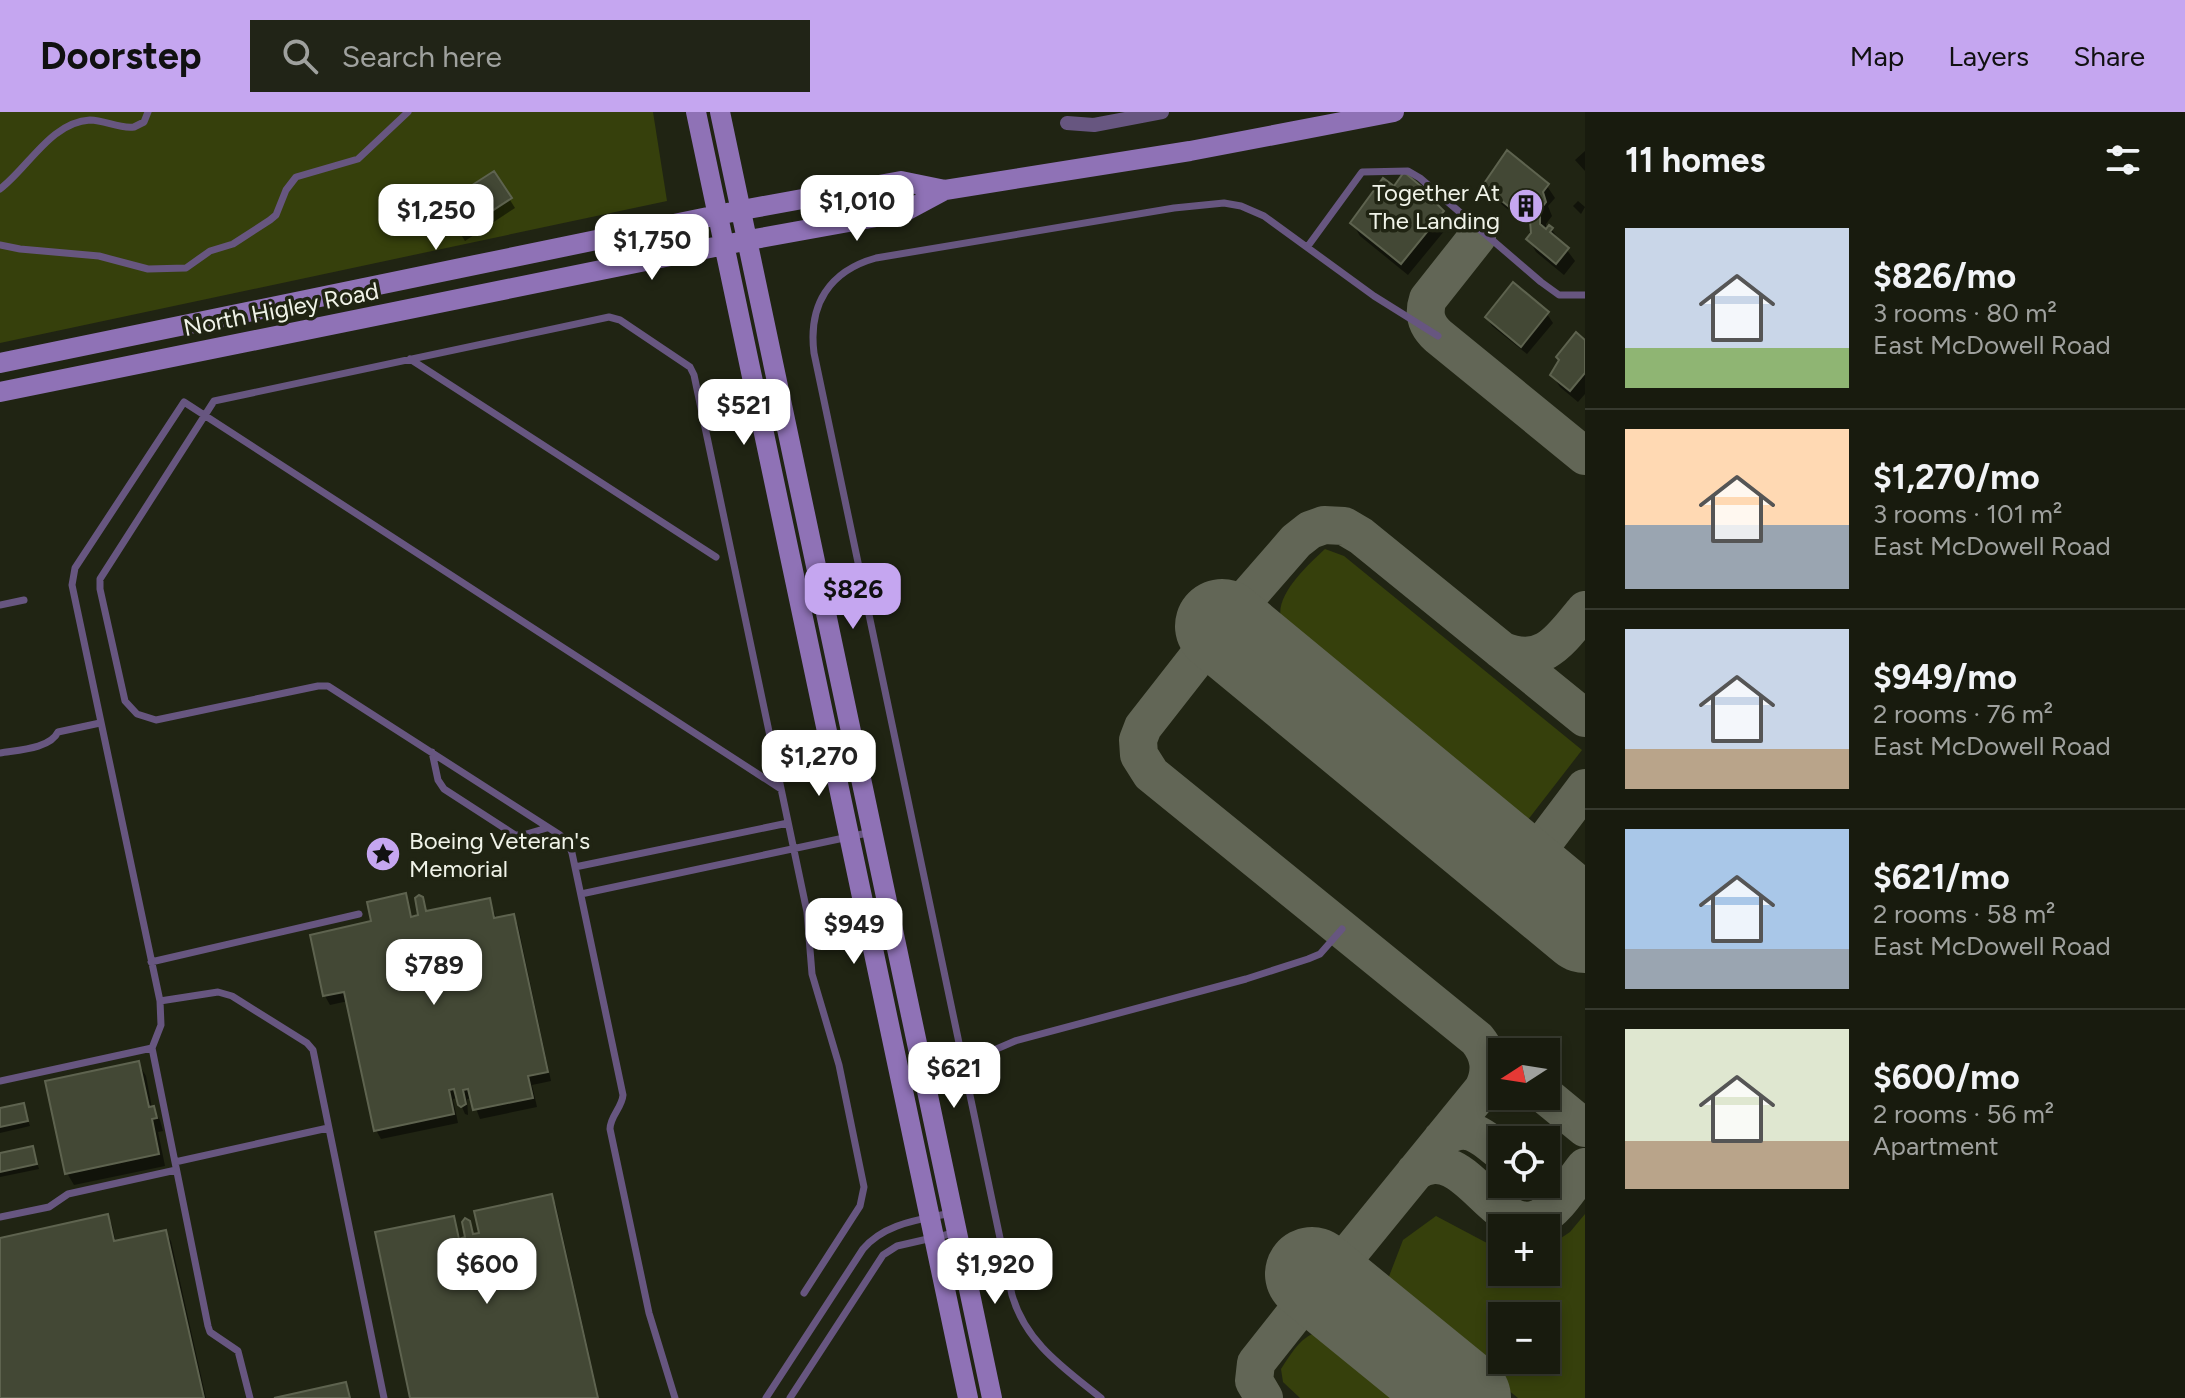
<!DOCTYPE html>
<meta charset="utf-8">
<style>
:root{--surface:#181b0e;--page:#212417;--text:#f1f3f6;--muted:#9fa19e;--line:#36392e;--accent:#c5a6f0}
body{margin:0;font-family:Figtree,sans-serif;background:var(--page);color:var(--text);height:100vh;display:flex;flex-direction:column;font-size:30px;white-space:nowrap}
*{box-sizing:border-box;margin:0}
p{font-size:26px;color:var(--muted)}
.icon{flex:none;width:44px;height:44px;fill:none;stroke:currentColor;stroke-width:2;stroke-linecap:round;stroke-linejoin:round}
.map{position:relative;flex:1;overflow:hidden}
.panel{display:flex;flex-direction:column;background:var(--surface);width:600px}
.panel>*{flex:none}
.needle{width:52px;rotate:258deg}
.controls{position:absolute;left:1488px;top:926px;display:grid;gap:16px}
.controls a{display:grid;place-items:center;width:72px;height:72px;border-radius:0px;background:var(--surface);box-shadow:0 4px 12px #0003,0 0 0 2px var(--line);font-size:40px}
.price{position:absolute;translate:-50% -68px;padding:0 18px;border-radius:16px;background:#fff;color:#222;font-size:26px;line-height:52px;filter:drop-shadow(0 2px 4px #0008)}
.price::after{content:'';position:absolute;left:50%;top:48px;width:24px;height:18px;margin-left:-12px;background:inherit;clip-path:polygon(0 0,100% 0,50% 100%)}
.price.on{background:var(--accent);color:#111}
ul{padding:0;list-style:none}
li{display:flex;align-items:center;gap:24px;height:200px;padding:0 40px}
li+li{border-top:2px solid var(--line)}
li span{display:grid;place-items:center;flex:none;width:224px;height:160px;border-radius:0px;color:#555}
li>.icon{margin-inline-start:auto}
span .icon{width:96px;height:96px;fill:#fffc;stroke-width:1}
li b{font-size:34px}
h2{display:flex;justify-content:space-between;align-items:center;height:96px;padding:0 40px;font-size:34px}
header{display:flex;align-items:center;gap:48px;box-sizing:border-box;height:112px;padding:0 40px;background:var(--accent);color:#111}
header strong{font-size:38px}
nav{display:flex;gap:44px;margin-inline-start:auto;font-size:28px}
.search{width:560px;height:72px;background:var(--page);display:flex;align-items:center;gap:20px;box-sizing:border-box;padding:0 28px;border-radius:0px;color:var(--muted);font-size:30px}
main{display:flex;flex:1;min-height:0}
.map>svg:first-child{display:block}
.green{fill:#36400c;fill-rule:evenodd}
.shadow{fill:#0007}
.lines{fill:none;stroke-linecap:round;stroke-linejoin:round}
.taxiway{stroke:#626656;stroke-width:38}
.runway{stroke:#626656;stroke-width:94}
.building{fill:#434835;stroke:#5e634f;stroke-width:2}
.lane{stroke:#675680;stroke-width:7}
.street{stroke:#675680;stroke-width:14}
.secondary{stroke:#8f72b6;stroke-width:20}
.labels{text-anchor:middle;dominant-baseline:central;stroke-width:7;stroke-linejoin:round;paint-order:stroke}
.poi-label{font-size:24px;fill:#f0f3e8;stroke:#202413;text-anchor:end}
.street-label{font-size:24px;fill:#f0f3e8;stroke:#202413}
</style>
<header>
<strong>Doorstep</strong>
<div class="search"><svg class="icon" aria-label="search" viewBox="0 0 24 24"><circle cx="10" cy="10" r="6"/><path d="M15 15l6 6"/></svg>Search here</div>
<nav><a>Map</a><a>Layers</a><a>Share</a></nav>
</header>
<main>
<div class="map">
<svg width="1585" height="1286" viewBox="0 0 1585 1286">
<rect width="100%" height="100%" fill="#202413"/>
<!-- green -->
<path class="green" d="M0 0H653L667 89 0 231Z
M1325 437 1344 444 1582 638 1527 709 1283 512C1270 487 1307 454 1325 437Z
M1585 1102V1286H1518L1414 1202 1388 1167 1403 1128 1436 1104 1502 1139V1160H1546V1136L1570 1120ZM1502 1204H1546V1248H1502Z
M1328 1219 1334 1222 1411 1286H1300L1283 1270 1281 1257C1293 1239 1304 1218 1328 1219Z"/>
<!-- shadow -->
<path class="shadow" d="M1585 39V59L1575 48Z
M494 62 515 96 465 129 443 94Z
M1487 70 1547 74 1555 86 1548 94 1552 104 1546 112V120L1550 116 1552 118 1575 149 1564 163 1536 140 1529 127 1534 122 1533 113 1528 110H1523L1500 91Z
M1394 77 1434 87 1450 112 1408 163 1360 124 1353 112Z
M1578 89 1585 95 1581 102 1573 94Z
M1547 202 1553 211 1527 242 1492 214 1487 205Z
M1585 230V282L1578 290 1560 275 1552 263Z
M405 784 413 807 421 805 422 786 428 801 489 788 497 807 513 804 518 813 551 969 532 973 537 995 480 1007 472 986 467 987 468 1003 465 1002 458 986 453 987 458 1011 381 1027 376 1018 348 889 330 893 325 884 312 824 374 811Z
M138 951 146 964 152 996 160 1008 163 1019 158 1020 165 1054 74 1073 67 1061Z
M23 993 30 1014 0 1021V998Z
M32 1036 39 1057 0 1065V1043Z
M551 1084 556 1093 599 1286H412L453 1106 461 1128 468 1127 469 1111 475 1124Z
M107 1104 112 1113 116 1131 165 1120 171 1129 206 1286H0V1128Z"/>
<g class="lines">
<!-- taxiway -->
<path class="taxiway" d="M1477 125 1428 187C1423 202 1426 213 1438 224L1585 344
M1501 538C1543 557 1561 527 1585 498
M1520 762 1585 676
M1546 984 1585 1016
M1442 1027C1466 1008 1483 1025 1502 1041
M1415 1060C1465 1026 1495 1127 1539 1106 1557 1098 1572 1071 1585 1055
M1324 1172 1483 977C1492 959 1490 943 1477 927L1151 662 1139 643 1138 628 1143 615 1222 514 1296 429 1310 418 1324 413 1344 414 1361 424 1585 606
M1264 1286 1254 1269 1256 1251 1321 1169"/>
<!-- runway -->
<path class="runway" d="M1222 514 1585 814
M1312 1162 1464 1286"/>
</g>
<!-- building -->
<path class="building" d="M1507 38 1549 72 1543 80 1546 90 1540 98V112L1546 117 1549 113 1553 116 1550 120 1569 136 1556 152 1526 127 1531 121 1529 97 1525 102 1519 98 1514 99 1490 79 1485 70Z
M494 59 512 86 458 121 441 93Z
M1404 60 1435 86 1434 89 1444 99 1401 152 1350 111 1383 66 1394 74Z
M1513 170 1549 200 1521 235 1485 205Z
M1576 220 1585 228V261L1570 279 1550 263 1559 248 1556 245Z
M406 781 411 805 418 803 415 786 419 783 423 785 426 799 490 786 494 806 514 802 548 960 528 964 533 986 473 998 468 977 463 978 466 992 461 995 458 993 454 977 449 978 454 1002 374 1019 344 880 323 884 310 823 371 809 367 790Z
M139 949 149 995 154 994 157 1006 152 1007 159 1042 65 1062 45 969Z
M24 991 28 1009 0 1015V996Z
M33 1034 37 1052 0 1060V1041Z
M552 1082 598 1286H410L375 1120 454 1104 459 1127 465 1125 462 1110 465 1106 470 1109 473 1122 479 1121 474 1099Z
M108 1102 114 1129 166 1118 204 1286H0V1126Z
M346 1270 350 1286H274Z"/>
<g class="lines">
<!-- lane -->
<path class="lane" d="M0 77C28 56 51 10 90 8 105 8 119 17 134 15L144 10 148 0
M0 133 20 137 99 144 148 157 186 156 210 139 233 132 270 108 276 103 286 78 296 65 358 47 408 0
M1308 134 1362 60 1408 59 1420 66 1541 170 1559 183H1585
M410 247 716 445
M0 493 24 488
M432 640 438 668 444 677 515 723H523L547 716
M0 641C17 638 50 637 58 620L100 611
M575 755 788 711
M581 782 872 720
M151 850 359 802
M160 889 218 880 232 884 307 931 313 938 384 1286
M964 951 1015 929 1246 867 1308 847 1320 842 1342 817
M0 969 152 936
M175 1050 328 1016
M0 1105 49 1095 68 1082 176 1058
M250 1286 238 1239 210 1220 208 1214 152 936 161 913 160 889 72 473 75 456 184 290 781 677
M675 1286 649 1201 610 1017C610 1004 622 996 623 983L572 741 568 731 560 723 328 574H318L156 608 137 602 125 589 100 477V467L214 289 609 205 620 208 690 255 694 263 807 800 812 862 839 953 864 1075 860 1094 804 1181
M766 1286 863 1137C885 1111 919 1108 951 1101
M790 1286 883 1143 897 1134 954 1121
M1101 1286C1064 1256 1026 1231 1012 1183L814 241C808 193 829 159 876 146L1174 96 1224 91 1241 94 1264 104 1374 184 1438 224"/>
<!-- street -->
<path class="street" d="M1067 11 1094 13 1162 0"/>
<!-- secondary -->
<path class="secondary" d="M696 0 968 1286
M720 0 992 1286
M0 251 742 98 901 69 945 78
M0 280 749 128 904 100 945 78 1190 39 1394 0"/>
</g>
<!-- icons -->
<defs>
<g id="building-disc" transform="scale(1.8)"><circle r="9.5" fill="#c5a6f0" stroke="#202413"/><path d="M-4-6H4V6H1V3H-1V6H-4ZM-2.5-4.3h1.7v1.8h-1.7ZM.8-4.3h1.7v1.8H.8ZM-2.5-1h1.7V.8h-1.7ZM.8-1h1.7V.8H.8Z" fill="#111"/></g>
<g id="sight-disc" transform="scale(1.8)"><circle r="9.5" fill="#c5a6f0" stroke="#202413"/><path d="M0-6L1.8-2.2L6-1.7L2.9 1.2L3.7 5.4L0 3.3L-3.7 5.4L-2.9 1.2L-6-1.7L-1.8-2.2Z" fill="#111"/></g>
</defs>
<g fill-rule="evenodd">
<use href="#building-disc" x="1526" y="94"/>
<use href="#sight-disc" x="383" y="742"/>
</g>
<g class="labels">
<!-- poi labels -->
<g class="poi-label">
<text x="1500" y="80">Together At<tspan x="1500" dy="28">The Landing</tspan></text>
<text x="409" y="728" text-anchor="start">Boeing Veteran's<tspan x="409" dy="28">Memorial</tspan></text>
</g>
<!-- street labels -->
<g class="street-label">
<text transform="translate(281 197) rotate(-11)">North Higley Road</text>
</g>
</g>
</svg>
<div class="controls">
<a><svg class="needle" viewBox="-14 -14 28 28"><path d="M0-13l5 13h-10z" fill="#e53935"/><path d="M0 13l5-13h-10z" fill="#9fa19e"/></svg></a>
<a><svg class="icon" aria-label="locate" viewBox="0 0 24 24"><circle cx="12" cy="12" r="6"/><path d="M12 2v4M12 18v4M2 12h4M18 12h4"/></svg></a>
<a>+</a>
<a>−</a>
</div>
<b class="price" style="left:857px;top:131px">$1,010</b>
<b class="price" style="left:436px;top:140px">$1,250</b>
<b class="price" style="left:652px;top:170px">$1,750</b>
<b class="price" style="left:744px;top:335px">$521</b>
<b class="price on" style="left:853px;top:519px">$826</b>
<b class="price" style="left:819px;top:686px">$1,270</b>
<b class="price" style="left:854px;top:854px">$949</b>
<b class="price" style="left:434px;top:895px">$789</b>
<b class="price" style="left:954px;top:998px">$621</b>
<b class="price" style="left:487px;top:1194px">$600</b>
<b class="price" style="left:995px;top:1194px">$1,920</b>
</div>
<section class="panel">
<h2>11 homes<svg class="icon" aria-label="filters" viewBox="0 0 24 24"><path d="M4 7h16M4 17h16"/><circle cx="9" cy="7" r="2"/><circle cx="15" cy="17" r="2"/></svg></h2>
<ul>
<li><span style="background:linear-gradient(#c9d6e8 75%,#8fb573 0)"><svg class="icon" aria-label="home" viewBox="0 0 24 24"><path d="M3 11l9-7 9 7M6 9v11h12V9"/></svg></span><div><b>$826/mo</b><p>3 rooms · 80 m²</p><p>East McDowell Road</p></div></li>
<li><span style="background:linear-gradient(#ffd9b3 60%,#9aa5b1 0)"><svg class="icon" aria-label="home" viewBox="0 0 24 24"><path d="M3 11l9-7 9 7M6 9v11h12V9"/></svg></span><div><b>$1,270/mo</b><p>3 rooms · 101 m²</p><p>East McDowell Road</p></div></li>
<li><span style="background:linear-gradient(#c9d6e8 75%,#b9a48a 0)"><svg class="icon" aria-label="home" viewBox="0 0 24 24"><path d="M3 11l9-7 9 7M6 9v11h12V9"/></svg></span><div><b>$949/mo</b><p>2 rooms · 76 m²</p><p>East McDowell Road</p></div></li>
<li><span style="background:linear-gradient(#a9c7e8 75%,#9aa5b1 0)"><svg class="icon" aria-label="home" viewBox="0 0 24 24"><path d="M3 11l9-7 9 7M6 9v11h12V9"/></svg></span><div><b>$621/mo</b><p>2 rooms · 58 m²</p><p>East McDowell Road</p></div></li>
<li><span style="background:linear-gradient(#dfe7d0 70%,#b9a48a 0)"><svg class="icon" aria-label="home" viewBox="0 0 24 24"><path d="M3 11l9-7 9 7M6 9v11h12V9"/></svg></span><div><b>$600/mo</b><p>2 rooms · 56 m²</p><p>Apartment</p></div></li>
</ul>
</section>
</main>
